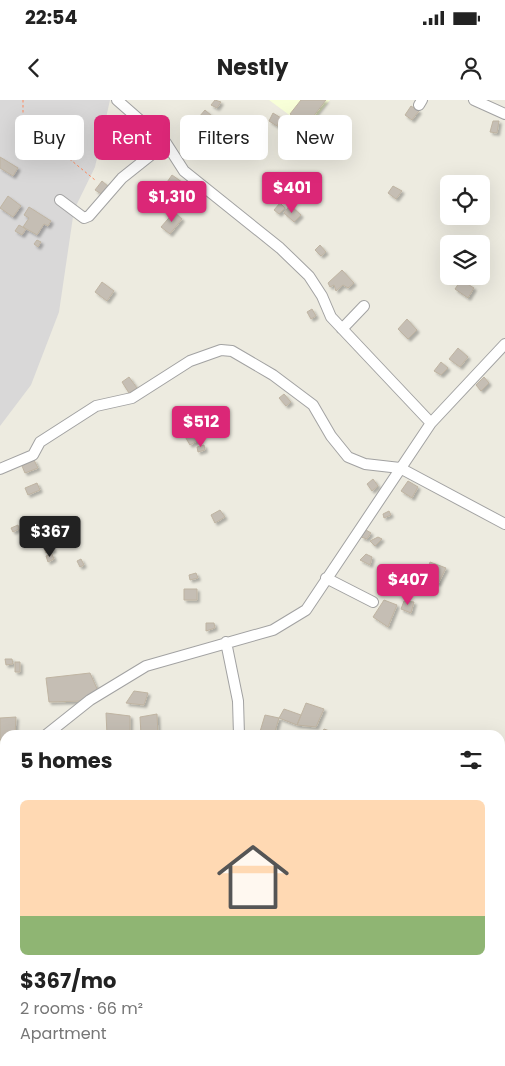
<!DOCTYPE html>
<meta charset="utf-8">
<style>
:root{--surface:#fff;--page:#f2f2f2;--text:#222;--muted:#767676;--accent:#db2777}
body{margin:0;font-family:Poppins,sans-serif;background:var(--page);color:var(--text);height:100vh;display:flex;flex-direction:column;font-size:19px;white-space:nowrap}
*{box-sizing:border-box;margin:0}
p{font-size:16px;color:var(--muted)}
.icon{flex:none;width:28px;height:28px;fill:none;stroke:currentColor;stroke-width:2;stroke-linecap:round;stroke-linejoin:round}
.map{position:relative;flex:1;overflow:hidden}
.panel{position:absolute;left:0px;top:630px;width:505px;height:336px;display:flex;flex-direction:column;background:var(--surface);border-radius:15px 15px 0 0;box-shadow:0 5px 20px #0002}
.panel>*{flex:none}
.banner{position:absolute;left:15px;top:15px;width:475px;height:45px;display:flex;gap:10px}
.tools{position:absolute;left:440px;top:75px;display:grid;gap:10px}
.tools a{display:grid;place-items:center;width:50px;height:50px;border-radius:8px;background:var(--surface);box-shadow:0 5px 20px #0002;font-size:25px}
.price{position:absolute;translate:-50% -42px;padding:0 11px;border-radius:5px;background:var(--accent);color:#fff;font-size:16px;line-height:32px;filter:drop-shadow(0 1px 2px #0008)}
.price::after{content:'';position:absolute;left:50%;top:30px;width:15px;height:11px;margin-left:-8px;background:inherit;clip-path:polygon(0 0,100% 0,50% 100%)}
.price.active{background:#222;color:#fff}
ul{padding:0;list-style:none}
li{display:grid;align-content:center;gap:10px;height:265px;padding:0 20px}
li span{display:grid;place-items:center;height:155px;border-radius:8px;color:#555}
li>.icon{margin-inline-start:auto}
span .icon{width:90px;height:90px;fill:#fffc;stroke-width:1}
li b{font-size:21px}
h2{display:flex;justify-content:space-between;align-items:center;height:60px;padding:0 20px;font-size:21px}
.tag{padding:0 18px;border-radius:8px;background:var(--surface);box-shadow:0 5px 20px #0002;font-size:18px;line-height:45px}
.tag.active{background:var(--accent);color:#fff}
.status{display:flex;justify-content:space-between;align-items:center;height:35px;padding:0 25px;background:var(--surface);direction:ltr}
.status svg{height:14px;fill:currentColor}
header{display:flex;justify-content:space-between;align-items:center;height:65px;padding:0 20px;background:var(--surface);font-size:22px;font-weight:700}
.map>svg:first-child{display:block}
.residential{fill:#d9d8d8}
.education{fill:#f8ffd8}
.building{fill:#c5beb4;stroke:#bfb4a2;filter:url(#shadow)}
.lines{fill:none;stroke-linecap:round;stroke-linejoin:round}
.minor-casing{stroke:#a2a2a2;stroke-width:12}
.path{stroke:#fe8b60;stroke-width:1;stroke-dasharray:2.5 2.5;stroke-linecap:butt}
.minor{stroke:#fff;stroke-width:10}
</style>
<div class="status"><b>22:54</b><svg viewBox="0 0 49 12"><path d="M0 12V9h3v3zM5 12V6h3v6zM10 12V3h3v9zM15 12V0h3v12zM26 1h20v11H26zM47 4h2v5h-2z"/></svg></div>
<header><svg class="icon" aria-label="back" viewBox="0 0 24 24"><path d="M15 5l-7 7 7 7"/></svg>Nestly<svg class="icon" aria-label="person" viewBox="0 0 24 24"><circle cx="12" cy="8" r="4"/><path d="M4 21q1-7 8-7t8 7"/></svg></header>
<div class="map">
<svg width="505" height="966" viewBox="0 0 505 966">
<defs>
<filter id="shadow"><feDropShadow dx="2.5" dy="2.5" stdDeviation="1" flood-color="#0004"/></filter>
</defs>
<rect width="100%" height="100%" fill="#edebe0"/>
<!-- residential -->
<path class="residential" d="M0 0H110L95 67 74 110 59 212 31 285 0 326Z"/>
<!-- education -->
<path class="education" d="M269 0H330L307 28Z"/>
<!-- building -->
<path class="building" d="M215 0 221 2 217 8 211 5Z
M301 0H326L306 26 290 14Z
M411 6 419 11 412 20 405 15Z
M205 10 212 16 206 23 199 17Z
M273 13 281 18 277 26 269 21Z
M107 19 112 24 104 32 99 27Z
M493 21H499L497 33 490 32Z
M151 36 158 43 149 52 142 45Z
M290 39 297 44 293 49 286 44Z
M0 57 18 68 13 76 0 68Z
M172 75 189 87 181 97 165 85Z
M102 81 109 87 103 95 95 90Z
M393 86 402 91 396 99 388 93Z
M8 96 21 106 13 117 0 108Z
M280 103 285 108 279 114 274 110Z
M290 105 301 115 294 122 284 113Z
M29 107 51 121 48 126 44 124 37 135 23 127 29 118 24 115Z
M174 112 182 119 170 134 161 127Z
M19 125 26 129 22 135 15 131Z
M37 140 41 142 38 147 34 144Z
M320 145 326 152 321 156 315 150Z
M342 170 354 183 348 188 343 185 336 191 334 185 330 187 328 183Z
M461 180 474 188 468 198 455 189Z
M102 182 114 191 107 201 95 192Z
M312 209 316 216 311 219 307 212Z
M407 219 417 230 408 239 398 229Z
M458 248 468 257 460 267 449 259Z
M441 262 448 268 441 275 434 271Z
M129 277 137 288 129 293 122 282Z
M484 277 489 283 481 291 476 285Z
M284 294 291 302 286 306 279 298Z
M189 323 199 340 190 345 180 328Z
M204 345 205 350 198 352 197 347Z
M34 360 38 368 25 373 22 366Z
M373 379 378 386 372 391 367 384Z
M408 381 418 387 412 398 401 391Z
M37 383 40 390 28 395 25 388Z
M220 410 225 417 215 423 211 415Z
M389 411 391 415 384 418 383 414Z
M18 425 19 429 13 432 11 428Z
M366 430 371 433 367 439 361 437Z
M378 437 382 439 375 446 370 441Z
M50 443 54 450 46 453 43 446Z
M52 454 54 459 48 462 46 456Z
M366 454 372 457 370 465 360 460Z
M81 459 84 465 80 467 77 461Z
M430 462 446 468 438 484 425 476Z
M196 473 198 478 190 480 189 475Z
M184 489H197V500H184Z
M384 500 397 505 388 527 373 517Z
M404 501 414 502 411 513 401 509Z
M206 523H214L215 528 206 531Z
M5 559H12L13 564 6 565Z
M15 562H20V572H15Z
M90 573 98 591 83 601 49 602 46 578Z
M134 591 148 593 144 605 126 603Z
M306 603 324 609 316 627 297 625Z
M284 609 301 615 297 625 279 618Z
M106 613 130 616V635H107Z
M157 614 158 635H141L140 617Z
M265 615 279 618 274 635H259Z
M16 617 15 635H5V640H0V618Z
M324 629 341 635H321Z
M500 651 505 653 503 673 500 672Z
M504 730 505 731V749L500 747Z
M500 810 505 812V853L500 852Z
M0 844 4 845 1 857H0Z
M0 927 5 928V936L0 935Z
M88 961H106L105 966H87Z
M117 961H131V966L116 965Z
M134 961H159L160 964 134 962Z
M193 961H233V966H193Z"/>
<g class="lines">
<!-- minor casing -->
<g class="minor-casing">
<path id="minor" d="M117 0 166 43 184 71 280 148 309 176 322 196 331 217 431 323
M474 0 505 14
M419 5 422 0
M60 100 84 118 89 116 122 78 166 43
M342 229 364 206
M0 369 33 355 40 342 96 306 132 298 190 261 221 250 232 251 273 275 313 305 331 336 348 357 365 364 400 368 505 424
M326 478 373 502
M226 542 238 601 239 635
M46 635 90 600 146 566 273 530 306 510 431 323 505 244
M0 666 5 664
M5 718 3 736 5 759
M0 885 5 886
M500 896 505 888
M178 966 179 961
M457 966 460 961"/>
</g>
<!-- path -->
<path class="path" d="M23 0V15L26 23 95 80"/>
<!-- minor -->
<use href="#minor" class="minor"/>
</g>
</svg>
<div class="tools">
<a><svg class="icon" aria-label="locate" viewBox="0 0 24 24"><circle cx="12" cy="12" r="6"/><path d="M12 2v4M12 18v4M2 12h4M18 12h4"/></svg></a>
<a><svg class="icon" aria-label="layers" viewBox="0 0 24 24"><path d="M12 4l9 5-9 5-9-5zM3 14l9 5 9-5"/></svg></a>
</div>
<b class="price" style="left:292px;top:114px">$401</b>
<b class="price" style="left:172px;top:123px">$1,310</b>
<b class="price" style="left:201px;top:348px">$512</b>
<b class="price active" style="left:50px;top:458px">$367</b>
<b class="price" style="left:408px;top:506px">$407</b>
<div class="banner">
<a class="tag">Buy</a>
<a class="tag active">Rent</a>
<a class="tag">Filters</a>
<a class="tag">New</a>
</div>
<section class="panel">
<h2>5 homes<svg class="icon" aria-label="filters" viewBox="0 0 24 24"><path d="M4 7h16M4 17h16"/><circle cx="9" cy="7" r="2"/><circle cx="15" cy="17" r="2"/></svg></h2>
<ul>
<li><span style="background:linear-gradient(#ffd9b3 75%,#8fb573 0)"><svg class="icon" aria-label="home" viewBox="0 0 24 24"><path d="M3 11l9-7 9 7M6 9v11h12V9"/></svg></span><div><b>$367/mo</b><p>2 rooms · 66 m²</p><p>Apartment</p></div></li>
</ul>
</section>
</div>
